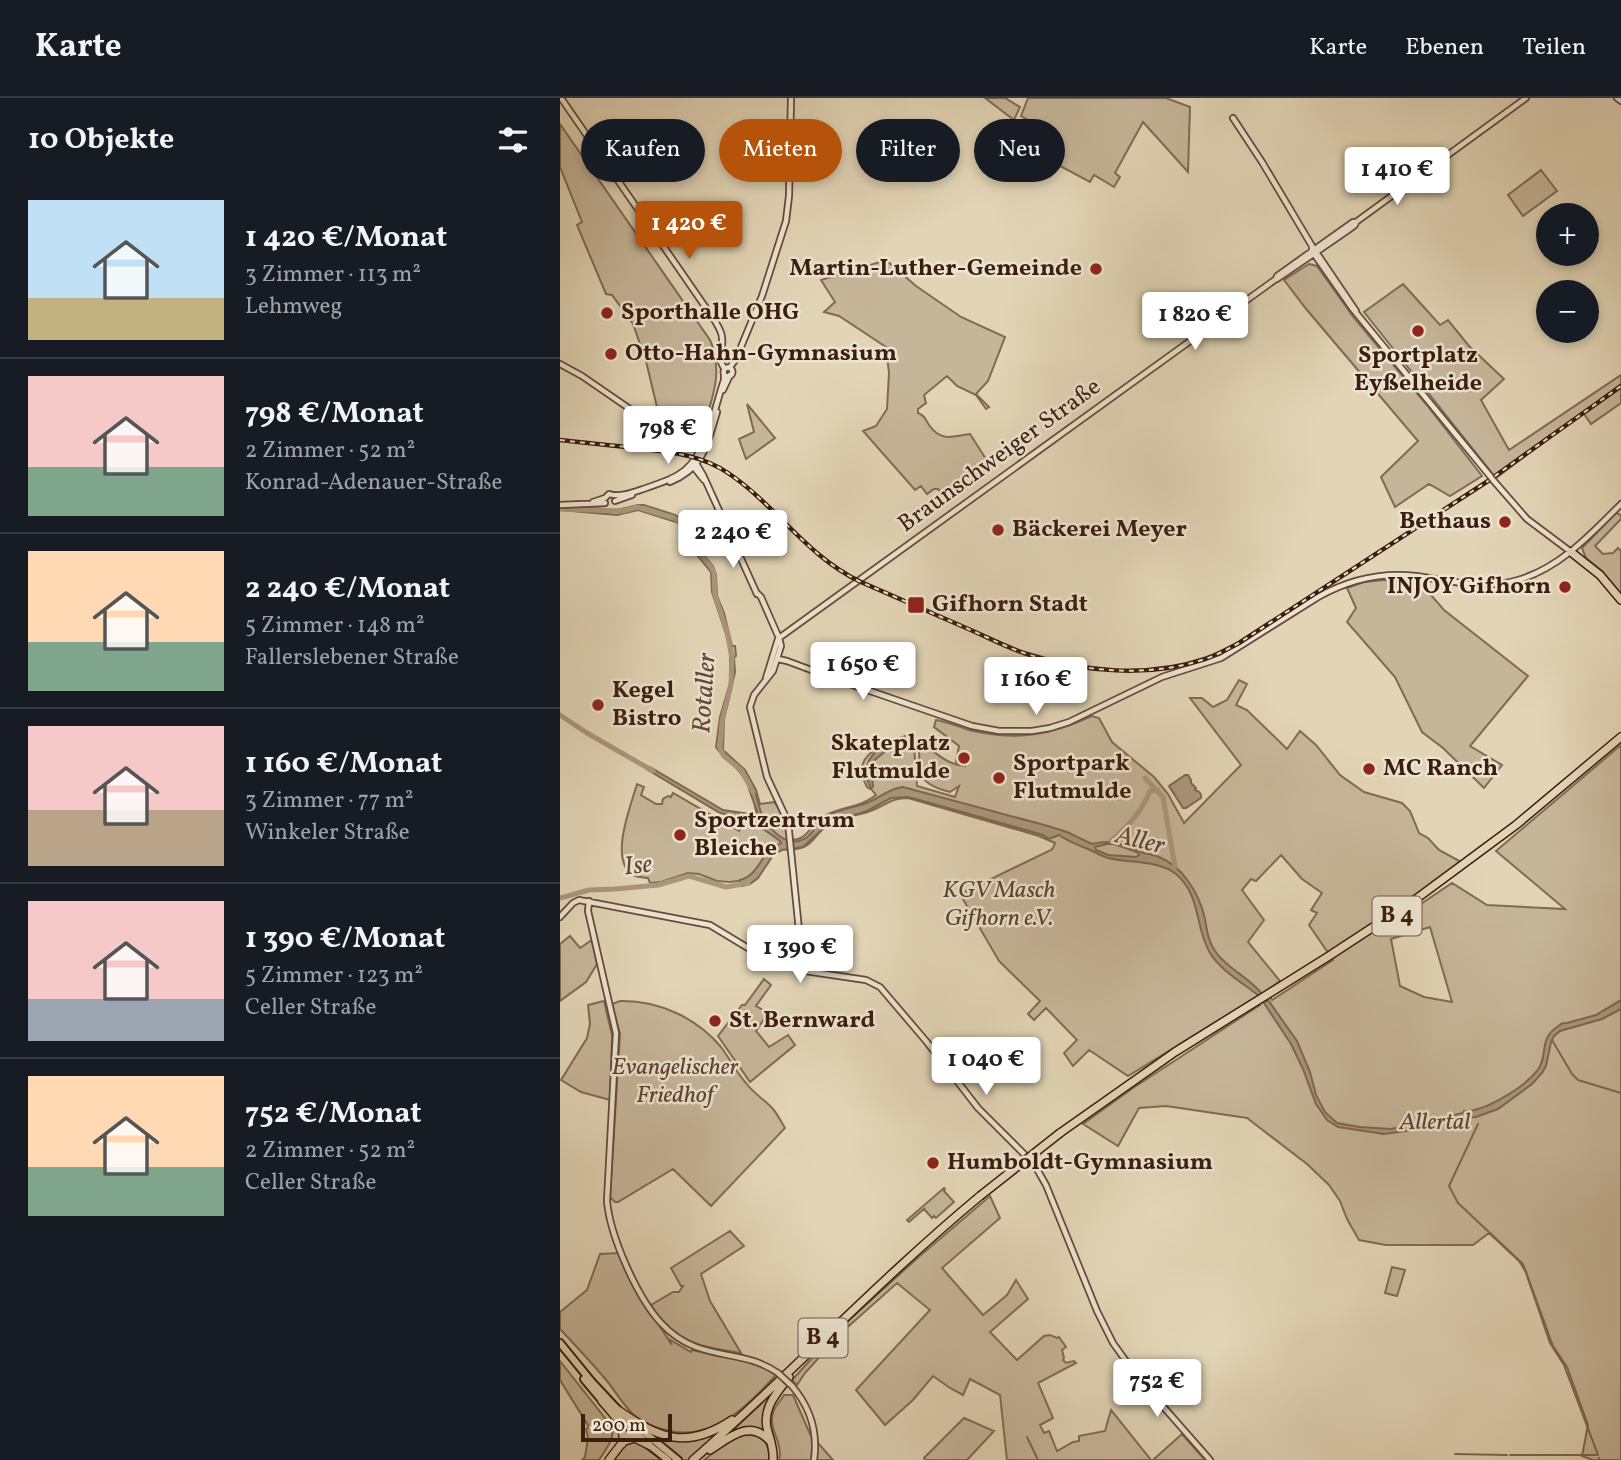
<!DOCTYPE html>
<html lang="de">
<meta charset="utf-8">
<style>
:root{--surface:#171b24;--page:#20242c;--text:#f1f3f6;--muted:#9ea1a6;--line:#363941;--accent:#b45309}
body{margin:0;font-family:Vollkorn,serif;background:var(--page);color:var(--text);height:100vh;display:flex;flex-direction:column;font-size:26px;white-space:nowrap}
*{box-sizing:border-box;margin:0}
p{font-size:23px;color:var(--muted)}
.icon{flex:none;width:38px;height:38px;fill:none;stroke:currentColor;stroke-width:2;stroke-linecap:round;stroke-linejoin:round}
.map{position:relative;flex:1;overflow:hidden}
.panel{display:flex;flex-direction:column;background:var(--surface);width:560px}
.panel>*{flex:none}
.banner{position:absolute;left:21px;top:21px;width:665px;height:63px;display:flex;gap:14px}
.controls{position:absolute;left:976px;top:105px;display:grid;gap:14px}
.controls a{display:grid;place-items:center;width:63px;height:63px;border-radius:50%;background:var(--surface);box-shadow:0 4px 10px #0003;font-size:35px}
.scale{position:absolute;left:21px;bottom:18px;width:91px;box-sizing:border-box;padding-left:7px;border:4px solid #3c1d0e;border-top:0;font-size:19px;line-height:24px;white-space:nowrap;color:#3c1d0e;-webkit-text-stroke:5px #ece4d0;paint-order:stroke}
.price{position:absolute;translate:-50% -60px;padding:0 16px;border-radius:7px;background:#fff;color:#222;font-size:23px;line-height:46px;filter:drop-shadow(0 2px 4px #0008)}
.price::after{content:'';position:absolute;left:50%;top:42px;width:21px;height:16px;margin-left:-10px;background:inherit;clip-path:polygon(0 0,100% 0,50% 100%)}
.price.on{background:var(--accent);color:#fff}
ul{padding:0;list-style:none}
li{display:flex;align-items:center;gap:21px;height:175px;padding:0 28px}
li+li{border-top:2px solid var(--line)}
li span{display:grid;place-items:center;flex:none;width:196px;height:140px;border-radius:0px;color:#555}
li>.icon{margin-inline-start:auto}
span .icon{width:84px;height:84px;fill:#fffc;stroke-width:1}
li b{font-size:30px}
h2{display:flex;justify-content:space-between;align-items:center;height:84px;padding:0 28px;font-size:30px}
.tag{padding:0 24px;border-radius:32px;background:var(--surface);box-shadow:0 4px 10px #0003;font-size:24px;line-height:63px}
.tag.on{background:var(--accent);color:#fff}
header{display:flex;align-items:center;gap:42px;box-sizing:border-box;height:98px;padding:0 35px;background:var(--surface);border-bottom:2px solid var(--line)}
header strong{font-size:33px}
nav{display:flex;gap:38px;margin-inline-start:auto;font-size:24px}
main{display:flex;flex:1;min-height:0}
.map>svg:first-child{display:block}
.green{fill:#c6b699;stroke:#816a54;stroke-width:2;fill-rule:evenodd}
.water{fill:#aa967d;stroke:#7e6651;stroke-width:2;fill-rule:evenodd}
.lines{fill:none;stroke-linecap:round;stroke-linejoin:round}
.stream{stroke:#7e6651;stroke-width:2}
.river{stroke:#aa967d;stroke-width:5}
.tertiary-casing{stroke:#664b38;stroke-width:8}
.primary-casing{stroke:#3c1d0e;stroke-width:10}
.trunk-casing{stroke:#3c1d0e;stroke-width:10}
.tertiary{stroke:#ece4d0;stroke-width:4.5}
.primary{stroke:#e2d5b6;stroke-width:6}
.trunk{stroke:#e2d5b6;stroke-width:7}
.rail-casing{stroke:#3c1d0e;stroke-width:4.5}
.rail{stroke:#ece4d0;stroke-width:2;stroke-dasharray:5;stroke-linecap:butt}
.tertiary-bridge-casing{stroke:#664b38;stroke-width:8;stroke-linecap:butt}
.trunk-bridge-casing{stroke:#3c1d0e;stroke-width:10;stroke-linecap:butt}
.tertiary-bridge{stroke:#ece4d0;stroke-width:4.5}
.trunk-bridge{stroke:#e2d5b6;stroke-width:7}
.poi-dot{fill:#8f2418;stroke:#ece4d0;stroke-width:2.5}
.labels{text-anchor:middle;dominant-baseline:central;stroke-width:5;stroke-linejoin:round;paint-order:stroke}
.shield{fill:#ece4d0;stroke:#715948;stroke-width:2}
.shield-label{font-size:23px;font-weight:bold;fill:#3c1d0e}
.poi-label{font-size:24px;font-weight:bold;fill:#3c1d0e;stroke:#ece4d0;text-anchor:start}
.street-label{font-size:24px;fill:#3c1d0e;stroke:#ece4d0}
.park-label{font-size:24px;font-style:italic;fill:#5e4331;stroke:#ece4d0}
.water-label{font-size:26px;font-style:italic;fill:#624735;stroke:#ece4d0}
</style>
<header>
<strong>Karte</strong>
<nav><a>Karte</a><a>Ebenen</a><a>Teilen</a></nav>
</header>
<main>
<section class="panel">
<h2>10 Objekte<svg class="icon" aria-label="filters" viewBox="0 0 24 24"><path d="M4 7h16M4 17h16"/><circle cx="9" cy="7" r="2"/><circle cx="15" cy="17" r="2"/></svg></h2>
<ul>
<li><span style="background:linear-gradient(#bfe0f5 70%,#c2b280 0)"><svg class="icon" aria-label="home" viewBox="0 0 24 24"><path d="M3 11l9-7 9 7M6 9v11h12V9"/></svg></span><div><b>1 420 €/Monat</b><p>3 Zimmer · 113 m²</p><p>Lehmweg</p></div></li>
<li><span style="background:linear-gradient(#f6c9c9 65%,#7fa58c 0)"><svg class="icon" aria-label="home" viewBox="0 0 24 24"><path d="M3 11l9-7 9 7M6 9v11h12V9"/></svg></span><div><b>798 €/Monat</b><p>2 Zimmer · 52 m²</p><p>Konrad-Adenauer-Straße</p></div></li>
<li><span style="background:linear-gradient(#ffd9b3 65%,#7fa58c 0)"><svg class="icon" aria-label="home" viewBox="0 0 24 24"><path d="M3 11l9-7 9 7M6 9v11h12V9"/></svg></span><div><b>2 240 €/Monat</b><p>5 Zimmer · 148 m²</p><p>Fallerslebener Straße</p></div></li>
<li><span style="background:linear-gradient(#f6c9c9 60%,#b9a48a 0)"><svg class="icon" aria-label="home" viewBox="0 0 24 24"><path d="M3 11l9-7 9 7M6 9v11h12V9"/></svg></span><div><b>1 160 €/Monat</b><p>3 Zimmer · 77 m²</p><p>Winkeler Straße</p></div></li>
<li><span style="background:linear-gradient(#f6c9c9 70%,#9aa5b1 0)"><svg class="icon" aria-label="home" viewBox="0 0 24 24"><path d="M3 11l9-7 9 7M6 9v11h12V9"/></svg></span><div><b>1 390 €/Monat</b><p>5 Zimmer · 123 m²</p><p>Celler Straße</p></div></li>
<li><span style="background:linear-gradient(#ffd9b3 65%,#7fa58c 0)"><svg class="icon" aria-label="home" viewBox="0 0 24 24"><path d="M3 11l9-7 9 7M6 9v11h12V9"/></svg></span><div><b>752 €/Monat</b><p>2 Zimmer · 52 m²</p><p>Celler Straße</p></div></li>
</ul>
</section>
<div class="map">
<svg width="1061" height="1362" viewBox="0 0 1061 1362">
<rect width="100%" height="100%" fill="#e2d5b6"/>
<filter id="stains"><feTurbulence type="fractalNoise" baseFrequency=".00286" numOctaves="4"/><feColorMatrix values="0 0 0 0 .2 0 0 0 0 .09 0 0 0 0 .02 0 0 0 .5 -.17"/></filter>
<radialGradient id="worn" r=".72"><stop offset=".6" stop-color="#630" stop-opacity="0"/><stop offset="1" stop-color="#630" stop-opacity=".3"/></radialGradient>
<!-- green -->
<path class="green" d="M425 0H445L460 9 454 22Z
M468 0H606L630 9 628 74 583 24 555 75 560 79 554 89 534 77 530 84 500 68 502 61 473 43 480 29 461 18Z
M0 26 150 242C155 253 157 267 156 280 155 293 145 328 138 339L134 340 106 332 101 326 86 263 73 226 52 197 46 196 17 127 22 124 0 69Z
M981 72 997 93 963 118 948 97Z
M326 162 356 188 401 219 445 239 428 283 416 296 429 309 426 311 416 297 397 288 387 278 364 297 366 305 358 311V315C365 318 365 321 369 327 382 345 393 338 410 336L426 361 383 396 378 391H374L367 396 361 388 355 392 303 333 316 328 327 311 329 275 326 249 279 218 264 214 275 204 261 182Z
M749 166 757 168 794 220 866 306 922 378 890 398 869 386 835 409 821 379 858 343 747 212 724 182Z
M843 186 880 227 888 222 909 248 944 281 921 302 949 352 1061 277V286L936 380 804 214Z
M1061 290V305L1031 326 1024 316Z
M187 306 215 340 186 361 179 341 194 334Z
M0 407 57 412 78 407H84L115 417 124 423 129 430 139 452 153 468 156 477 157 498 164 515 172 548H175L176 558 174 559 175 574 164 621 163 652 185 672 196 692 200 706 214 704C223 714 225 729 228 742 248 744 249 727 264 718 280 709 302 709 316 697L312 692 307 689C305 685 302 678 302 673 300 652 336 640 353 636L357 688 395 699 399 688 390 694C356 685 360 676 359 644 375 653 387 668 406 668L396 664 399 648 374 629 376 622C389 624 401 630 413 633 459 643 490 637 532 618L539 620 552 644 594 679 608 696 624 725 681 667 630 600H642L653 609 667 602 679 582 687 586 676 607 687 612 727 651 740 633 756 647 780 677 804 694 842 705 850 713 859 735 868 740 879 752 901 764 835 813 843 818 892 785 927 807 1005 811 936 753 1061 647V1362H1033L1022 1358 1028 1327 1007 1269 993 1248 966 1174 959 1163 929 1135 913 1147H826L799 1142 787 1121 780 1103 769 1087 747 1066 687 1020 606 1008 579 1010 558 1048 523 1026 573 990 700 907 695 900 568 978 529 952 513 968 504 955 517 942 486 910 474 922 468 916 480 903 439 863 400 796 491 752 493 750 495 745 479 738 348 700C331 700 328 706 313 712 300 718 284 717 271 725 250 738 256 751 227 752L221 745 202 763 194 776 185 782 170 784 157 783 139 776 128 775 101 784 90 785 88 780C80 779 73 779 68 773 52 754 71 707 77 686L84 689 81 697 96 706H102L103 701 108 698 111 699 113 695 179 733 183 727V720L196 724C198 709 189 684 179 673 171 664 162 659 156 649L160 619 170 585V558L168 542 152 494 151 474 133 452 124 431 119 425 78 412 57 417 0 412ZM721 757 742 781 762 795 751 812 757 815 749 827 773 862 712 902 706 893 720 883 688 844 704 822 682 792 691 781 696 783ZM870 829 892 904 864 899 840 888 831 841Z
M1056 415 1061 417V422H1060L1035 448 1043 456 1053 455 1058 450 1061 453V496L1042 473 1026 460 1022 450Z
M824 482 857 483 864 489 884 512 968 578 910 648 942 667 924 690 883 650 862 634 835 579 787 524 796 510 787 490 804 484Z
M10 838 20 850 32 842 37 866 26 884 0 903V846Z
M204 881 211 887 196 908 208 915 196 933 209 949 228 937 235 947 190 984 158 938 182 907H185Z
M44 903 52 937 50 1002 21 994 1 982 27 940 30 926 28 907Z
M60 903C98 902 137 920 161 949 170 961 176 974 186 985 193 995 205 1002 213 1011 218 1017 221 1024 225 1030L151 1108 113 1071 58 1104H55L50 1099 60 936 52 906Z
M384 1090 385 1091 384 1093 394 1104 376 1120 374 1118 372 1120 364 1111 365 1110 349 1124 347 1122Z
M430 1098 440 1120 382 1170 423 1217 447 1197 456 1182 468 1201 430 1234 457 1262 484 1238 490 1237 497 1240 499 1239 506 1249 502 1252 504 1260 503 1262 506 1265 514 1263 516 1265 478 1285 493 1320 480 1327 484 1335 489 1333 497 1353 513 1344 519 1343V1338L545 1333 551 1312 591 1362H447L440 1297 410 1281 403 1297 390 1290 373 1278 353 1302 325 1327 296 1292 370 1212 337 1185 281 1235 245 1275 237 1287 232 1282 276 1234 361 1157Z
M170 1133 184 1148 141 1176 150 1203 181 1255C142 1249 112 1245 91 1207L113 1194H119L123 1188H121L111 1170Z
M59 1155 78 1195 112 1247 109 1241 131 1254 132 1252 199 1266 216 1277C185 1310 152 1346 102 1331 91 1328 82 1325 74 1317 63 1307 56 1294 47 1283 32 1265 16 1248 0 1231V1214L27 1192 40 1156Z
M832 1169 845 1172 837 1198 825 1195Z
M0 1263 52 1329C55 1341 46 1351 39 1362H22L25 1359 28 1340 26 1331 29 1329 0 1282Z
M217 1291 207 1306 209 1340 194 1331 161 1343Z
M224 1297H233L250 1336 273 1362H219C224 1344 206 1330 214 1312 216 1307 221 1302 224 1297Z
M404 1320 434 1333 407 1362H365L364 1360Z
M161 1334 128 1362H122L92 1339 93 1337C117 1346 138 1343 161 1334Z
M185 1335C202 1337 210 1345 210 1362H144L171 1341Z
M622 1336 645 1362H593Z
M72 1343 80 1346 102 1362H54L65 1347Z"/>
<!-- water -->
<path class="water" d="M344 640 351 643 327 652 311 665 313 689 311 690C296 664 320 644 344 640Z
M90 669 163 712 196 717 198 716 189 691 193 689C198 698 198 710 203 719 212 734 228 751 246 740 254 735 256 726 264 720 277 711 294 710 309 704 321 699 330 690 343 689L488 728 507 734 532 746C557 740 562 748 584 755 589 756 594 757 599 759 622 768 638 794 644 817 647 830 647 841 655 853 667 871 689 879 702 896L699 898C683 885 661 873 650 855 635 830 641 797 616 776 599 762 569 765 548 760 541 758 535 754 528 751 518 747 509 744 499 737L489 741 483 737 356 701 348 699 331 700 307 713 269 725 243 749 222 752 214 756 198 780 190 786 182 788 180 782C196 778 199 763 210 752 214 749 217 747 221 745L220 743 191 722 160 715 88 672ZM547 746H554L577 754 579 757 576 759 548 757 536 752 535 749Z
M625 677H628L631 682V685L636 690 635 692C639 693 642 696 641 700L626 710H623L609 688Z
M708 902 737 943 750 974 756 997 765 1014 777 1025 800 1029 831 1031 903 1015 904 1013C925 1014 964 989 977 973 989 958 978 942 997 929 1005 924 998 926 1007 925L1036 917 1061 902V911L1042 921 1000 933 994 938 991 944 986 968 982 975 972 986 938 1011 916 1019 900 1020 846 1033 824 1036 778 1029 767 1022 756 1006 743 971 731 946 704 905Z"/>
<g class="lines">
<!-- stream -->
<path class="stream" d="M992 942 1012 976 1018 982 1061 995
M918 1026 889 1088 898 1105 963 1166 990 1245 1004 1267 1038 1357
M467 1339 478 1362
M895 1356 947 1357
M950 1357H1036
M1039 1360 1040 1362"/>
<!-- river -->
<path class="river" d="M0 411 63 413 77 409 114 420 123 427 135 450 152 470 154 475 155 497 167 534 172 559 171 587 162 623 160 651 164 658 181 672 193 694
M0 617 27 635 93 673
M585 680 603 699 615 769
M551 743C568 729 582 713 590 693L598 692
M0 800 29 792 55 791 98 787 129 778 166 789 188 785"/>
<!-- tertiary casing -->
<g class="tertiary-casing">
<path id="tertiary" d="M1 0 155 223C158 228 162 234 162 240 164 254 155 256 164 270
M1057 0 1061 3
M673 20 702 64 752 148 796 213
M752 148V153L792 210 930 378
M717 181 787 133 795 127 796 124
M0 266 22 278 102 333 145 346
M170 269 176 261 202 198 226 123 229 98 231 0
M163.5 274a4.5 4.5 0 1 1 9 0a4.5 4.5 0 1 1-9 0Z
M163 292 170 277
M132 367 144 382
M137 367 143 377 197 496
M933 382 967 421 1011 454
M110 384C144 370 147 347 157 314
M55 403 72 397
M33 404 45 400 49 396C60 400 74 394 86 390 100 385 114 381 125 372 147 354 155 308 164 282V276
M0 407 45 405
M197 495 201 499 219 540 221 548 213 573 194 597 190 609 207 679 228 724 240 842 236 854V863L240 869 245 873 306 882 320 889 366 943 418 1010 474 1066 486 1087 537 1213 553 1245 579 1281 650 1362
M219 540 716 181 717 178 793 124H796L966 0
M218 561 227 563 281 583 412 628 439 633H472L490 630 509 624 602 579 661 560 758 499C788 482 821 474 856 478 891 483 923 492 958 482 1000 470 1031 436 1061 406
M206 580 218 541
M29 803 28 813 56 935 47 1103C50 1138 77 1199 101 1225 111 1236 123 1244 136 1249 166 1260 190 1256 218 1275
M0 819 13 805 19 802 150 827 188 850 227 859 236 868
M218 855 228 854 238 847
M232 1288C250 1309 258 1334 254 1362"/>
</g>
<!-- primary casing -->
<g class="primary-casing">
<path id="primary" d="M0 1245 31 1283 60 1314
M24 1281 44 1305
M57 1318 89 1347 108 1362
M68 1321 118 1362"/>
</g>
<!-- trunk casing -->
<g class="trunk-casing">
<path id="trunk" d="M1011 454 1040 477 1061 502
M500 1035 615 954 769 858 856 801 956 727 1061 639
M42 1303C53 1316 67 1328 62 1346
M58 1312C100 1341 127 1352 172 1322
M65 1343 75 1340 89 1347
M150 1352C169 1340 189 1321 209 1342
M49 1362 69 1336 73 1333
M133 1362C231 1276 320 1181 420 1098
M213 1362C214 1352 211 1344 208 1334 201 1311 216 1296 229 1279"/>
</g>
<!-- tertiary -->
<use href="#tertiary" class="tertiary"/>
<!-- primary -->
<use href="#primary" class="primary"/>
<!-- trunk -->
<use href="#trunk" class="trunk"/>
<!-- rail casing -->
<g class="rail-casing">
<path id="rail" d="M0 342C25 345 50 347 75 350 108 354 140 356 168 375 216 407 246 458 301 484 338 500 376 517 413 533 431 541 448 550 467 556 523 574 589 580 645 561 657 557 668 551 679 545L928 383 1061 288"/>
</g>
<!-- rail -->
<use href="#rail" class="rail"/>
<!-- tertiary-bridge casing -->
<g class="tertiary-bridge-casing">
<path id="tertiary-bridge" d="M930 378 933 382
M218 1275 232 1288"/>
</g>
<!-- trunk-bridge casing -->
<g class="trunk-bridge-casing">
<path id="trunk-bridge" d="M420 1098 500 1035"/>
</g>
<!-- tertiary-bridge -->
<use href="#tertiary-bridge" class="tertiary-bridge"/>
<!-- trunk-bridge -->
<use href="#trunk-bridge" class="trunk-bridge"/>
</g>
<!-- markers -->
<g class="poi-dot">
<circle cx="536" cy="171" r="7"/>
<circle cx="47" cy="215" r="7"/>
<circle cx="858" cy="233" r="7"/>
<circle cx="51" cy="256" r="7"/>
<circle cx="945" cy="424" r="7"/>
<circle cx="438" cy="432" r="7"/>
<circle cx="1005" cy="489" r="7"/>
<rect x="347" y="498" width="18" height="18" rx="3.5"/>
<circle cx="38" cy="607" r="7"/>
<circle cx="404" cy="660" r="7"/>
<circle cx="809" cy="671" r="7"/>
<circle cx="439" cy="680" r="7"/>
<circle cx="120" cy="737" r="7"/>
<circle cx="155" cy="923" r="7"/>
<circle cx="373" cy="1065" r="7"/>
</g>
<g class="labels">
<!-- shield labels -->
<g class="shield">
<rect x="812.5" y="798.5" width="49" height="39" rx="5"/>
<rect x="238.5" y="1220.5" width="49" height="39" rx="5"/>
</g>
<g class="shield-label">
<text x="837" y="818">B 4</text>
<text x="263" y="1240">B 4</text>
</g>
<!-- poi labels -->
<g class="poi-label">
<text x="522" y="171" text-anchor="end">Martin-Luther-Gemeinde</text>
<text x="61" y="215">Sporthalle OHG</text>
<text x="65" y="256">Otto-Hahn-Gymnasium</text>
<text x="858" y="258" text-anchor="middle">Sportplatz<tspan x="858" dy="28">Eyßelheide</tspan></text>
<text x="931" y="424" text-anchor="end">Bethaus</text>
<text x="452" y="432">Bäckerei Meyer</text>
<text x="991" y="489" text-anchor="end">INJOY Gifhorn</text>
<text x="372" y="507">Gifhorn Stadt</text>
<text x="52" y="593">Kegel<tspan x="52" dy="28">Bistro</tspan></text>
<text x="390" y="646" text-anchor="end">Skateplatz<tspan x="390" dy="28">Flutmulde</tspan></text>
<text x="453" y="666">Sportpark<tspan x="453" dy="28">Flutmulde</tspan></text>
<text x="823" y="671">MC Ranch</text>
<text x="134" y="723">Sportzentrum<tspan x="134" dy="28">Bleiche</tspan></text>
<text x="169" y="923">St. Bernward</text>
<text x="387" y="1065">Humboldt-Gymnasium</text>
</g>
<!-- street labels -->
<g class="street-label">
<text transform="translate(440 358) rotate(-36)">Braunschweiger Straße</text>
</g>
<!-- park labels -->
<g class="park-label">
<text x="439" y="793">KGV Masch<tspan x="439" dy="28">Gifhorn e.V.</tspan></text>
<text x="115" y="970">Evangelischer<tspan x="115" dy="28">Friedhof</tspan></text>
<text x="875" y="1025">Allertal</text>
</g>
<!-- water labels -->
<g class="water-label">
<text transform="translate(145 595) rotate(-86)">Rotaller</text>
<text transform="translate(580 743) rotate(14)">Aller</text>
<text transform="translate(78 768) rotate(-6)">Ise</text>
</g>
</g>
<rect width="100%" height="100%" filter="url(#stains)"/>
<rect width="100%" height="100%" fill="url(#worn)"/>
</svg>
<div class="controls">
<a>+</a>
<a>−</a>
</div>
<div class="scale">200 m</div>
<b class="price" style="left:837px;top:109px">1 410 €</b>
<b class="price on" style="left:129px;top:163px">1 420 €</b>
<b class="price" style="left:635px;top:254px">1 820 €</b>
<b class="price" style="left:108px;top:368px">798 €</b>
<b class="price" style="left:173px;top:472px">2 240 €</b>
<b class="price" style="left:303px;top:604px">1 650 €</b>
<b class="price" style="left:476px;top:619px">1 160 €</b>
<b class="price" style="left:240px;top:887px">1 390 €</b>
<b class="price" style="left:426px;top:999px">1 040 €</b>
<b class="price" style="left:597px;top:1321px">752 €</b>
<div class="banner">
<a class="tag">Kaufen</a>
<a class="tag on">Mieten</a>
<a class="tag">Filter</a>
<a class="tag">Neu</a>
</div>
</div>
</main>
